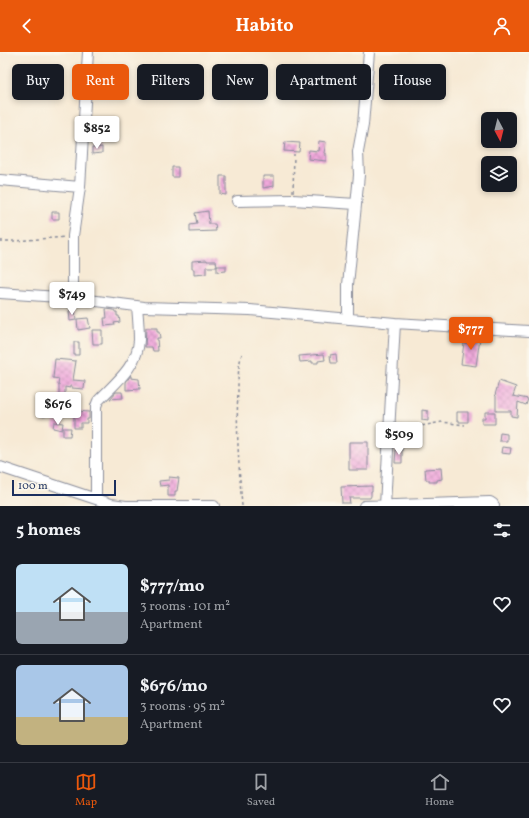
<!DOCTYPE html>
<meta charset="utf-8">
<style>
:root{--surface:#171b24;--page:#20242c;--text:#f1f3f6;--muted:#9ea1a6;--line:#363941;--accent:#ea580c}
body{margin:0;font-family:Vollkorn,serif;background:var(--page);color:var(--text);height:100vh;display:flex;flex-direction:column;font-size:15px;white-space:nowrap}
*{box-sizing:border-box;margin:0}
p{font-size:13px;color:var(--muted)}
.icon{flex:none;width:22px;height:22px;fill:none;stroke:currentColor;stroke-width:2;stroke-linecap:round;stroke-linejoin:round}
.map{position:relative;height:454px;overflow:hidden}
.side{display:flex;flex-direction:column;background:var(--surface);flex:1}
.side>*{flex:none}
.hud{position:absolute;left:12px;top:12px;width:505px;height:36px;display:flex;gap:8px}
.needle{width:26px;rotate:173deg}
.controls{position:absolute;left:481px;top:60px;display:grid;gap:8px}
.controls a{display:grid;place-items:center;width:36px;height:36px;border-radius:6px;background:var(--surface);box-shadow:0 2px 6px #0003;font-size:20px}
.scale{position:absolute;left:12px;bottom:10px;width:104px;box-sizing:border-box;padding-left:4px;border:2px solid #1b2f5e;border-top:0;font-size:11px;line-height:14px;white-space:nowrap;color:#1b2f5e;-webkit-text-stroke:3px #fbf7ec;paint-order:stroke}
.price{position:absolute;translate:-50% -34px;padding:0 9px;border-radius:4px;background:#fff;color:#222;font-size:13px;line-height:26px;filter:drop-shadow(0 1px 2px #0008)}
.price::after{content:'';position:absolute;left:50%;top:24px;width:12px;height:9px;margin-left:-6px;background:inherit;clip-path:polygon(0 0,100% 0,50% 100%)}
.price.active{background:var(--accent);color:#fff}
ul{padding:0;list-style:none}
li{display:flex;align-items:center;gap:12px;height:100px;padding:0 16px}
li+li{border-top:1px solid var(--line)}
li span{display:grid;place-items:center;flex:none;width:112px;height:80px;border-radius:6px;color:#555}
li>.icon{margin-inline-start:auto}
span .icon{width:48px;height:48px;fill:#fffc;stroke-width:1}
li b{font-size:17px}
h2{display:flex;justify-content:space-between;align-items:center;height:48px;padding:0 16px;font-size:17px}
.tag{padding:0 14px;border-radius:6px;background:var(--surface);box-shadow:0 2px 6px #0003;font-size:14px;line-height:36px}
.tag.active{background:var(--accent);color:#fff}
header{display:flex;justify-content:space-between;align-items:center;height:52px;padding:0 16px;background:var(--accent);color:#fff;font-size:18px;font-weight:700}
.tab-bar{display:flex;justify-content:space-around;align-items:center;height:56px;border-top:1px solid var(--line);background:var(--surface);font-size:11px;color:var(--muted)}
.tab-bar a{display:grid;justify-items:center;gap:2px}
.tab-bar .active{color:var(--accent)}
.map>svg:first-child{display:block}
.building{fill:url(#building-cross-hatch)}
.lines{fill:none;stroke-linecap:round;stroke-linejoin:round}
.minor-casing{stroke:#898c9a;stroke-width:12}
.path{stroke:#898c9a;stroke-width:1.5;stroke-dasharray:3 3;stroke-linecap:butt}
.minor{stroke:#fff;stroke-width:10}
</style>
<header><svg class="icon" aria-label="back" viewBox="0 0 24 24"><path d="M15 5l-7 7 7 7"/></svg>Habito<svg class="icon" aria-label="person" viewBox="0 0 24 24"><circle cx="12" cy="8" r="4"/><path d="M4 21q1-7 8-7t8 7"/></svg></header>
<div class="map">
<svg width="529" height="454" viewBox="0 0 529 454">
<defs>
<pattern id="building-cross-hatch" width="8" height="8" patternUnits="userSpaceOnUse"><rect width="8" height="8" fill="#f0a9db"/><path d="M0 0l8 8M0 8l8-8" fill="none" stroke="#c28ab5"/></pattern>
</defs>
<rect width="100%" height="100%" fill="#fbf7ec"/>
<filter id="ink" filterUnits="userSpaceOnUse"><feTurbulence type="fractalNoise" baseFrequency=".025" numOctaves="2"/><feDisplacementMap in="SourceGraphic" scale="8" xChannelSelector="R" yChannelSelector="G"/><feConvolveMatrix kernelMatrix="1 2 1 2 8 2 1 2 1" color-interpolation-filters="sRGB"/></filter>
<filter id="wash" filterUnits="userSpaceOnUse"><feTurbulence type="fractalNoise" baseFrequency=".012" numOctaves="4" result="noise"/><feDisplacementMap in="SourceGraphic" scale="16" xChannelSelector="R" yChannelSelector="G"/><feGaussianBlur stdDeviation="0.9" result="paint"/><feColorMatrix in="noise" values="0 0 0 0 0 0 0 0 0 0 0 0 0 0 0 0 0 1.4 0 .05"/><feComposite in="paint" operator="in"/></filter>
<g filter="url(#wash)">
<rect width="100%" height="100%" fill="#f7ead5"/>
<g id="blocks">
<!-- building -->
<path class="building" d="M319 89 326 90 324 101H326V109L308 107 309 98 318 99Z
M285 90 300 91 299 100 284 99Z
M102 95V101L92 102V96Z
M172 115H178V125H172Z
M220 124H226V143L220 142Z
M263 124H274V134L263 136Z
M208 159 209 172H215L216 179 190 180V173L197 172 195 161Z
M52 160H59V167H52Z
M207 208V209H216L217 215H206V222L194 223V217H192V209Z
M217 214H226V219L217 220Z
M106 257 114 258 115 260H117V264H119L120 270 114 271 115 273 105 274 104 266H107Z
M75 258 76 268 70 269 69 259Z
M88 266 90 276 78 278 77 267Z
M146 276H157V280H159L160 286H157L158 299H153L152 295H145Z
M92 278H102V292H93Z
M467 284 480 286 476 314 461 312 464 291H467Z
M74 290H79V303H74Z
M324 302 325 308 318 309V311H312V309L300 310 299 304Z
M336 302 337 311H331L330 303Z
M55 307 76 309 73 328 85 329 84 337 72 336V334H70V336L65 335V344H59V333H58L59 327 53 326Z
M131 323V326L139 327 140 337 126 338V330Z
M499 329 516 335 513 344 528 347 526 353 518 350 517 365 511 364V359H496V344L495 343Z
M116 340H122L123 346 110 347Z
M44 352H53V363L41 364 40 358H44Z
M422 358 428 359V369L422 368Z
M77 359 89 360V367H87V371H81V376H74V363L77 362Z
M457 360H468V370H459V368H457Z
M485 360H495V372H482V366H485Z
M54 370 63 371 62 378 53 376Z
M63 376H71L70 384H63Z
M500 381 507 382V389H499Z
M349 390H368V418H349Z
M502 395 511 396 510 402 501 401Z
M396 396H402V411H395Z
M441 416 442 427 437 428V430H429V428H426L425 417Z
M169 425 179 426 177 439H175V444H168V433L160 434 159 429 169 428Z
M372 434V439H371V444L370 446H349L350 451H342L341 435Z"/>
</g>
</g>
<g filter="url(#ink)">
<use href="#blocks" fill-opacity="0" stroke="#898c9a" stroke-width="1"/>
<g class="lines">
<!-- minor casing -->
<g class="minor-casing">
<path id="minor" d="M0 128 80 135
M237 149 293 148 356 152
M0 241 73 246 144 255 250 258 395 271 529 279
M73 246V184L80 135 88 0
M348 267V233L359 123 358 100 363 73 369 0
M0 415 111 452 126 454H214
M96 447V354L98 349C114 332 138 314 139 288 139 277 138 265 137 254
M364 454 490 450 493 452 494 454
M385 454 395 271"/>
</g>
<!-- path -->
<path class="path" d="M293 140 294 102
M0 189H15L65 185
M398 374H421L442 370 465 373
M242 454C239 416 236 377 238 339 238 327 238 314 242 302"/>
<!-- minor -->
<use href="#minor" class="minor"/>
</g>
</g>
</svg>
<div class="controls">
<a><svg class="needle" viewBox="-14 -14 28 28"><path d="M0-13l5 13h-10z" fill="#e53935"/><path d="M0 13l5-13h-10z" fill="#9ea1a6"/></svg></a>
<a><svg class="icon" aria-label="layers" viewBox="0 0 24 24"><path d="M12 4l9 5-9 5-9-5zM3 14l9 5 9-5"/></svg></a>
</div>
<div class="scale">100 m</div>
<b class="price" style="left:97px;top:98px">$852</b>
<b class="price" style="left:72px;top:264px">$749</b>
<b class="price active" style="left:471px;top:299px">$777</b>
<b class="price" style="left:58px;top:374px">$676</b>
<b class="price" style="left:399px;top:404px">$509</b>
<div class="hud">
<a class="tag">Buy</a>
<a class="tag active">Rent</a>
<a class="tag">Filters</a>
<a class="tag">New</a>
<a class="tag">Apartment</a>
<a class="tag">House</a>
</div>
</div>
<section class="side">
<h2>5 homes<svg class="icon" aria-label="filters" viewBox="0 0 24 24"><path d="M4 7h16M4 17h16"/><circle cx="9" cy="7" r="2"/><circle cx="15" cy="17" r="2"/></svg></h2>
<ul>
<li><span style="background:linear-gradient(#bfe0f5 60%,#9aa5b1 0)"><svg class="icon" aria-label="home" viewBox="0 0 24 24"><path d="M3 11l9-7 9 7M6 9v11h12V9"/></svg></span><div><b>$777/mo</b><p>3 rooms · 101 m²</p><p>Apartment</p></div><svg class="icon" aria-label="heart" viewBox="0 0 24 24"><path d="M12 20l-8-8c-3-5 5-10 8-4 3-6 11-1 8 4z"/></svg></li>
<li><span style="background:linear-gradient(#a9c7e8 65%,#c2b280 0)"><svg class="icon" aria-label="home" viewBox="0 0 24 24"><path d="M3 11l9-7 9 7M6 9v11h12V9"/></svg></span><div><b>$676/mo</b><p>3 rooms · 95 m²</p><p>Apartment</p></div><svg class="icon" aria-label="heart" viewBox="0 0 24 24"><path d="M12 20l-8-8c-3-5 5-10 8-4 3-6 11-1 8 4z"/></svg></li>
</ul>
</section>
<nav class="tab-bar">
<a class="active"><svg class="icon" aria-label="map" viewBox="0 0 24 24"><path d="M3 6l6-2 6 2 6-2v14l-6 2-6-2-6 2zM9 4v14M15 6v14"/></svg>Map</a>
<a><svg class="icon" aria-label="saved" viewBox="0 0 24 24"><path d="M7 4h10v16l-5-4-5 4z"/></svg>Saved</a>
<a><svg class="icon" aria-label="home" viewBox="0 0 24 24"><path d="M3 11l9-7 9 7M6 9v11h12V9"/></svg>Home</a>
</nav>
